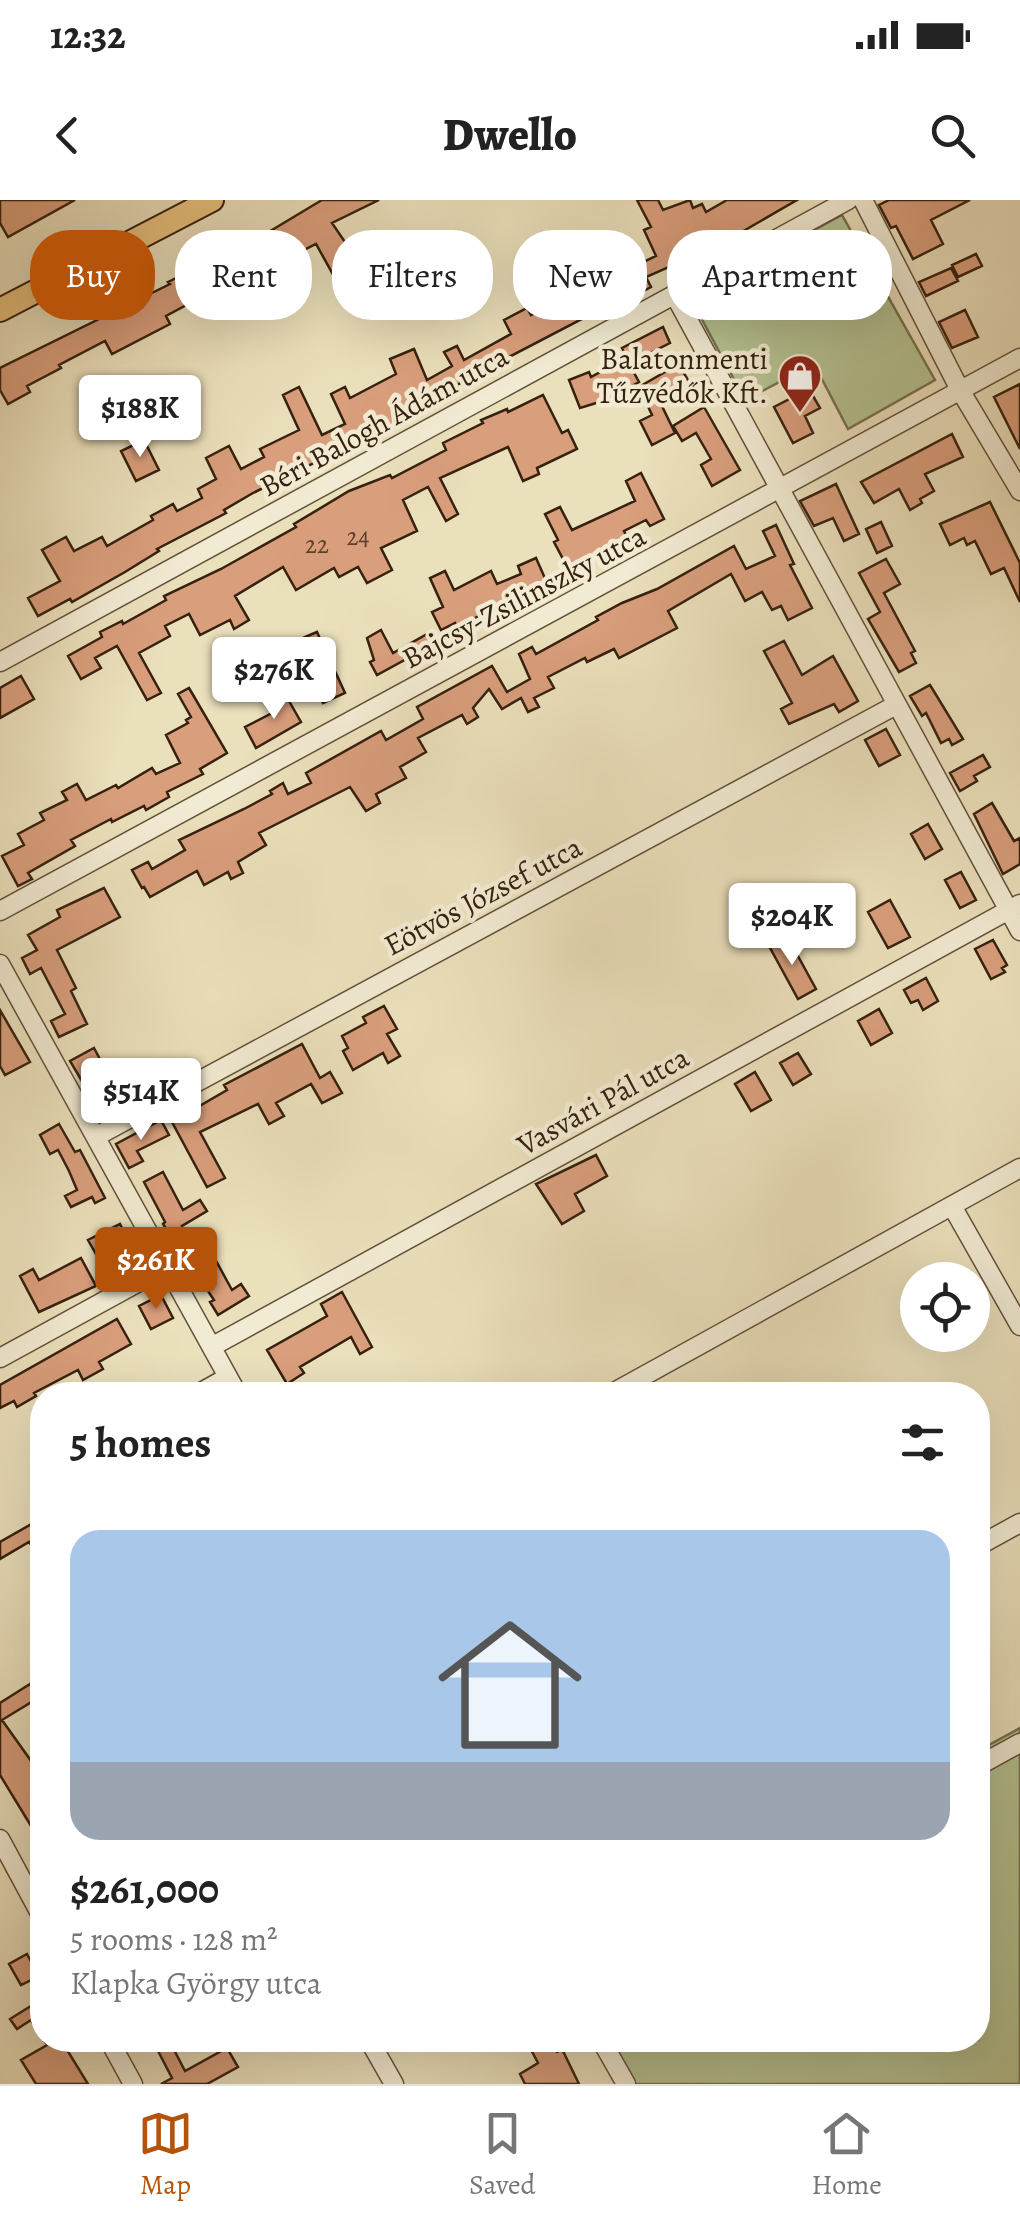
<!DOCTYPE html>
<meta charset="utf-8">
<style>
:root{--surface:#fff;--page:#f6f6f6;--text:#222;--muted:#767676;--line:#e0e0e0;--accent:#b45309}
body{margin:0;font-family:Alegreya,serif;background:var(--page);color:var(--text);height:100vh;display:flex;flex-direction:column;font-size:38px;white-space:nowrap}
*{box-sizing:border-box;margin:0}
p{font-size:32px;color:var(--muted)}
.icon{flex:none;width:55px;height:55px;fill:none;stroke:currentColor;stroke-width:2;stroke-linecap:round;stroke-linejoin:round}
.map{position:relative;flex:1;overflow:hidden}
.sheet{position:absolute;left:30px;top:1182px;width:960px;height:670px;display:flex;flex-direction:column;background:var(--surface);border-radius:40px;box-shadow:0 10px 40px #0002}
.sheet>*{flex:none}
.hud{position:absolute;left:30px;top:30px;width:960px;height:90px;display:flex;gap:20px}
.tools{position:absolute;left:900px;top:1062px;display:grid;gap:20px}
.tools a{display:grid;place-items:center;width:90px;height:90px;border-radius:50%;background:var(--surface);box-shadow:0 10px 40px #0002;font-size:50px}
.price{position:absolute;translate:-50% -85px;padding:0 22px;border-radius:10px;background:#fff;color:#222;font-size:32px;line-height:65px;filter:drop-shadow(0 2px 5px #0008)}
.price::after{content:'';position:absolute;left:50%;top:60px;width:30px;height:22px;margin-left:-15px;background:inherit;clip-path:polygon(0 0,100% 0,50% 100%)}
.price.active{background:var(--accent);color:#fff}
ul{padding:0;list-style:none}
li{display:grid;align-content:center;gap:20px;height:530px;padding:0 40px}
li+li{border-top:2px solid var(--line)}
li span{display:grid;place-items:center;height:310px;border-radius:30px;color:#555}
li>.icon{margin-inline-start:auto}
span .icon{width:180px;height:180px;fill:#fffc;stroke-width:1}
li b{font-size:42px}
h2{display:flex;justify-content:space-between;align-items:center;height:120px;padding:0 40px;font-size:42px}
.tag{padding:0 35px;border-radius:40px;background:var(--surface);box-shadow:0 10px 40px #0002;font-size:35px;line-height:90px}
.tag.active{background:var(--accent);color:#fff}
.status{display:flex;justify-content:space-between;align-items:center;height:70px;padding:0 50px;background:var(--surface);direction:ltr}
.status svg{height:28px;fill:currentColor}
header{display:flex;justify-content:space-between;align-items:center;height:130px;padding:0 40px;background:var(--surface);font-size:45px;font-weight:800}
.tab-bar{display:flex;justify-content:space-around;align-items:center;height:140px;border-top:2px solid var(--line);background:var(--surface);font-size:28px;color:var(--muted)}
.tab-bar a{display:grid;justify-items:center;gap:5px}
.tab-bar .active{color:var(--accent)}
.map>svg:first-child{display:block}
.green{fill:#b6c292;stroke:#767250;stroke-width:2.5}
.building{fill:#d99e7c;stroke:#36210e;stroke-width:2.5}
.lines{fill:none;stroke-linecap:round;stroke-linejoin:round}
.minor-casing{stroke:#63513a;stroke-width:21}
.major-casing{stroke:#36210e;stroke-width:26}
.minor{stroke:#f2ebd3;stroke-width:18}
.major{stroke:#e6c07e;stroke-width:22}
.labels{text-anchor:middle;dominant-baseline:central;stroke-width:9;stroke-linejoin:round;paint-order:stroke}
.number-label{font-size:25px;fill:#5f402a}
.poi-label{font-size:30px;fill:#36210e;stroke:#f2ebd3;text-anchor:end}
.street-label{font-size:30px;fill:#36210e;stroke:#f2ebd3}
</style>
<div class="status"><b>12:32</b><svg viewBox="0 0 49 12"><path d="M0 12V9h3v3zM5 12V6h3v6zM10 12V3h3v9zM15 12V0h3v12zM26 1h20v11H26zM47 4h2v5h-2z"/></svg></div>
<header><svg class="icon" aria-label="back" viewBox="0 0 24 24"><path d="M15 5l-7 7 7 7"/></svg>Dwello<svg class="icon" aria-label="search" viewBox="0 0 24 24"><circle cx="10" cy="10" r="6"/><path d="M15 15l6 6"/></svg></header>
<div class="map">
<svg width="1020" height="1884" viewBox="0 0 1020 1884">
<rect width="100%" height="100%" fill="#ebe0bc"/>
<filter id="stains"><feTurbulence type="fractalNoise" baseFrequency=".002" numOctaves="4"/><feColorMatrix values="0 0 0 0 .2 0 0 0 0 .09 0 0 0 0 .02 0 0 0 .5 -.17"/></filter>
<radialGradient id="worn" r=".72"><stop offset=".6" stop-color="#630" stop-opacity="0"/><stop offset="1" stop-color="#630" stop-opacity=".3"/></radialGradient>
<!-- green -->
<path class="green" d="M842 15 935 180 848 229 814 164 745 200 690 97Z
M1020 1528V1884H620L591 1840H978V1551Z"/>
<!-- building -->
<path class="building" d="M0 0H75L8 37 0 23Z
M322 0H379L332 23 366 73 340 87 316 44 224 90 222 86 166 116 170 124 112 154 105 141 59 165 61 168 27 186 30 192 8 204 0 190V168L170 84 168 82 262 36Z
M637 0H658L663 10 690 0 693 8 702 4 706 12 727 0H797L721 44 646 77 651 87 632 97 630 94 507 158 435 197 436 199 404 213 406 217 379 231 253 293 224 310 226 313 157 349 159 351 125 372 72 402 70 399 38 416 28 398 60 381 42 350 66 337 74 351 102 337 107 346 153 320 151 316 173 304 177 311 202 298 198 289 216 279 206 258 229 246 241 269 264 257 260 249 299 230 283 195 299 187 322 235 345 224 331 194 345 187 350 198 396 174 390 159 414 149 427 180 452 166 444 152 457 146 464 160 511 134 504 120 527 108 531 115 553 103 537 77 552 68 561 84 595 65 604 81 656 56 644 30 651 27Z
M889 0H970L931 20 943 44 913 59 896 26 891 28 879 5Z
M976 54 982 66 958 77 952 65Z
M951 68 958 81 926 96 919 82Z
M965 110 978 137 952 148 939 122Z
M663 127 670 143 630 163 622 148Z
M626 158 639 182 606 200 580 208 569 180 589 172 591 177Z
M679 164 690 184 683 189 684 192 661 204 675 233 652 245 640 221 652 215 639 187Z
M1020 184V249L994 197Z
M809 189 820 208 805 216 813 233 793 243 774 207Z
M543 195 562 233 568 230 577 249 537 268 539 274 523 281 508 247 440 278 458 314 446 321 428 287 403 300 417 331 381 348 392 370 367 383 358 367 339 377 334 368 296 390 283 367 235 396 249 420 234 429 230 420 200 435 189 414 165 426 170 436 139 453 161 493 147 500 117 446 95 458 101 468 81 479 68 456 102 437 100 432 122 421 123 424 166 400 164 396 221 369 296 327 294 324 349 291 390 275 392 278 446 250 443 243 483 223 481 220 507 209 508 212Z
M704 207 740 270 712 286 701 265 711 259 696 233 682 241 673 226Z
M952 234 963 257 925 274 934 291 920 299 922 303 910 310 899 289 874 303 861 282Z
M144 240 159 270 136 281 121 251Z
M641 273 664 319 650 326 646 320 624 331 628 339 587 358 589 363 570 372 554 342 558 340 545 314 560 307 572 330 635 301 626 281Z
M836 284 859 334 844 341 833 318 814 326 800 301Z
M990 302 1020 363V402L1004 368 991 374 975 341 967 345 964 338 950 345 940 324Z
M881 322 892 346 877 353 866 329Z
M776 325 794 364 790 365 812 408 788 420 781 406 772 410 762 392 745 401 731 374 668 411 677 428 619 458 614 449 587 462 585 458 548 477 554 488 534 498 539 507 528 512 521 498 502 509 489 489 473 508 478 517 467 524 462 515 418 538 426 552 400 567 406 578 376 594 380 603 366 611 350 587 259 633 266 645 238 662 243 673 231 679 228 672 204 685 197 671 150 697 144 687 142 688 132 670 148 662 152 669 185 650 179 640 244 609 272 594 270 591 283 583 288 594 311 583 306 573 381 531 386 540 423 519 417 507 492 466 507 492 530 479 519 454 532 447 536 454 598 420 596 417 622 403 657 389 734 346 746 369 775 356 763 331Z
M536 358 548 385 468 421 473 432 461 437 455 423 441 430 432 412 443 407 430 378 445 371 454 390 491 371 497 384 521 374 518 366Z
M886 359 900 384 884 393 915 451 911 453 916 463 899 472 868 419 880 412 859 373Z
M381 430 393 453 429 433 438 450 415 463 412 456 377 475 370 462 374 460 367 438Z
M317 432 345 493 323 503 304 457 311 454 303 438Z
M784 441 802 475 833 456 858 501 839 512 834 504 789 524 781 509 792 503 764 451Z
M21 476 34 499 0 518V488Z
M930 485 963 539 952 545 949 539 941 543 926 513 922 516 910 496Z
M189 488 227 553 200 569 203 574 167 592 169 597 146 610 144 606 112 622 111 619 71 640 75 646 28 673 32 679 18 686 2 656 24 645 18 634 44 620 40 613 67 600 62 592 77 584 86 600 116 585 118 588 152 568 156 574 180 563 166 535 188 523 186 520 191 517 178 494Z
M285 494 301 522 256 548 245 527 274 512 269 502Z
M886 529 900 555 879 566 865 540Z
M983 555 990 567 974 576 977 581 960 591 950 573Z
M992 603 1014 641 1020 638V664L1003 674 974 614Z
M928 624 942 649 925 659 911 634Z
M961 672 976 700 960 708 945 680Z
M104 688 120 717 57 750 76 788 71 791 87 824 59 837 51 821 65 814 41 768 30 774 22 758 37 750 28 735 60 717 57 710Z
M890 700 910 737 888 748 868 712Z
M787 736 816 789 798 799 769 746Z
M993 740 1007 765 1002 768 1005 772 991 779 975 749Z
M926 778 938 801 923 810 918 800 911 803 904 790Z
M384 806 397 829 387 834 400 856 388 863 383 853 353 870 343 851 348 848 342 836 366 823 363 817Z
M879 809 892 833 871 845 858 821Z
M0 810 30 862 5 875 0 866Z
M302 844 320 878 330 872 342 893 322 903 311 884 276 903 284 916 269 924 258 904 200 932 225 978 207 987 172 922 227 890 224 885Z
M94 848 110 878 123 871 139 899 119 910 111 895 95 903 70 861Z
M798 853 811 874 793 885 780 863Z
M755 872 771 900 751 911 735 884Z
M161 920 169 935 137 951 143 961 129 968 116 944Z
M59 924 75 952 80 950 105 998 95 1003 92 997 71 1007 65 996 77 990 69 971 58 950 50 954 40 935Z
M596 955 607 976 575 994 584 1011 562 1024 536 984Z
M163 972 183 1010 200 1000 207 1011 182 1026 200 1054 209 1048 232 1090 241 1084 249 1096 218 1115 210 1102 214 1100 163 1024 165 1022 144 982Z
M120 1024 131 1045 109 1056 105 1049 96 1054 88 1040Z
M81 1058 96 1086 39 1112 20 1076 33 1069 39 1080Z
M342 1092 372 1147 360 1154 351 1137 300 1167 304 1173 287 1184 267 1150 327 1116 321 1104Z
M161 1095 173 1118 151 1129 139 1106Z
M117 1119 131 1144 99 1162 103 1169 83 1180 78 1170 34 1193 36 1196 17 1207 14 1201 0 1208V1185Z
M42 1318V1344L34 1349 29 1342 0 1359V1342Z
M30 1484 38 1498 2 1520 34 1565 42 1560V1644L0 1575V1503Z
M27 1754 39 1776 21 1785 9 1764Z
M42 1799V1838L31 1820 17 1829 10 1819Z
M44 1840H61L88 1884H36L21 1860 47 1845Z
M526 1840H551L557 1852 562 1849 579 1884H525L520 1874 538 1863Z
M170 1842 185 1871 227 1848 238 1867 207 1884H161L172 1878 157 1849Z"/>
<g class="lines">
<!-- minor casing -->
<g class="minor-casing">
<path id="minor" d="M863 0 960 190 1020 291
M674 94 1020 731
M0 462 848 0
M0 711 1020 158
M0 764 238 1195
M97 936 896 505
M952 1006 1020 1126
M213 1146 1020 704
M0 1158 168 1066
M196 1195 228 1177
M609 1195 1020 968
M978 1346 1020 1323
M978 1566 1020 1543
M0 1639 42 1717
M109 1840 133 1884
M369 1840 394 1884
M601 1840 626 1884"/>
</g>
<!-- major casing -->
<g class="major-casing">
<path id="major" d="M0 110 212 0"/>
</g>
<!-- minor -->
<use href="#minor" class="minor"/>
<!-- major -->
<use href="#major" class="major"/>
</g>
<!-- icons -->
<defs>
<g id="shop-pin" transform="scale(2.25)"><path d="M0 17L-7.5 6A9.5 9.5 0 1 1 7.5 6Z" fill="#8f2418" stroke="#f2ebd3"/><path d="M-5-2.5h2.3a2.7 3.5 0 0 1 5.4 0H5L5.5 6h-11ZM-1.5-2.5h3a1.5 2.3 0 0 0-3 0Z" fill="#fff"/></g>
</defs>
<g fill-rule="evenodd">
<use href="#shop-pin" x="800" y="176"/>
</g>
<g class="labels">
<!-- number labels -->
<g class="number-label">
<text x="358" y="337">24</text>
<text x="317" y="345">22</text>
</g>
<!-- poi labels -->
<g class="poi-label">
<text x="768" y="159">Balatonmenti<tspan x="768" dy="34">Tűzvédők Kft.</tspan></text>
</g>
<!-- street labels -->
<g class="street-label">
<text transform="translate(384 221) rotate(-29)">Béri Balogh Ádám utca</text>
<text transform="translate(524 397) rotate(-28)">Bajcsy-Zsilinszky utca</text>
<text transform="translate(483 696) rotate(-28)">Eötvös József utca</text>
<text transform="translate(603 901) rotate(-29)">Vasvári Pál utca</text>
</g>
</g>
<rect width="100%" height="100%" filter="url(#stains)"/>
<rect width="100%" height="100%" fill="url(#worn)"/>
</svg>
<div class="tools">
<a><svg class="icon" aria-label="locate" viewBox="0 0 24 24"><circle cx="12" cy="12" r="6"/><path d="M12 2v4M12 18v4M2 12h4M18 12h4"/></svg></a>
</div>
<b class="price" style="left:140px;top:260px">$188K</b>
<b class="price" style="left:274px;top:522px">$276K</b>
<b class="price" style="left:792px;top:768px">$204K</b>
<b class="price" style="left:141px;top:943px">$514K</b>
<b class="price active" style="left:156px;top:1112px">$261K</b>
<div class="hud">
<a class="tag active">Buy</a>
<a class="tag">Rent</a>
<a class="tag">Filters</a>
<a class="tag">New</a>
<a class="tag">Apartment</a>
</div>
<section class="sheet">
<h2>5 homes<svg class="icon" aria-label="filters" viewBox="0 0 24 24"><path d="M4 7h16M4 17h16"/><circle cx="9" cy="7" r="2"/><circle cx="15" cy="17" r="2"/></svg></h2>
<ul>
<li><span style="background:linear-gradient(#a9c7e8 75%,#9aa5b1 0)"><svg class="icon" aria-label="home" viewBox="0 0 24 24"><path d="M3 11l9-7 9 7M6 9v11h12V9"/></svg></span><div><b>$261,000</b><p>5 rooms · 128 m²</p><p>Klapka György utca</p></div></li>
</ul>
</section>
</div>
<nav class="tab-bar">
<a class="active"><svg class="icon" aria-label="map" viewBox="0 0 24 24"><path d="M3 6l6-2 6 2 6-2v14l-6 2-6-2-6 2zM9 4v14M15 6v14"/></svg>Map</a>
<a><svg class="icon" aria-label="saved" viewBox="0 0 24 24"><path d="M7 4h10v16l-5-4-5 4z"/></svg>Saved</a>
<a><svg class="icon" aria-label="home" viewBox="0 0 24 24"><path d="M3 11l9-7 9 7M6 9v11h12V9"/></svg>Home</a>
</nav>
